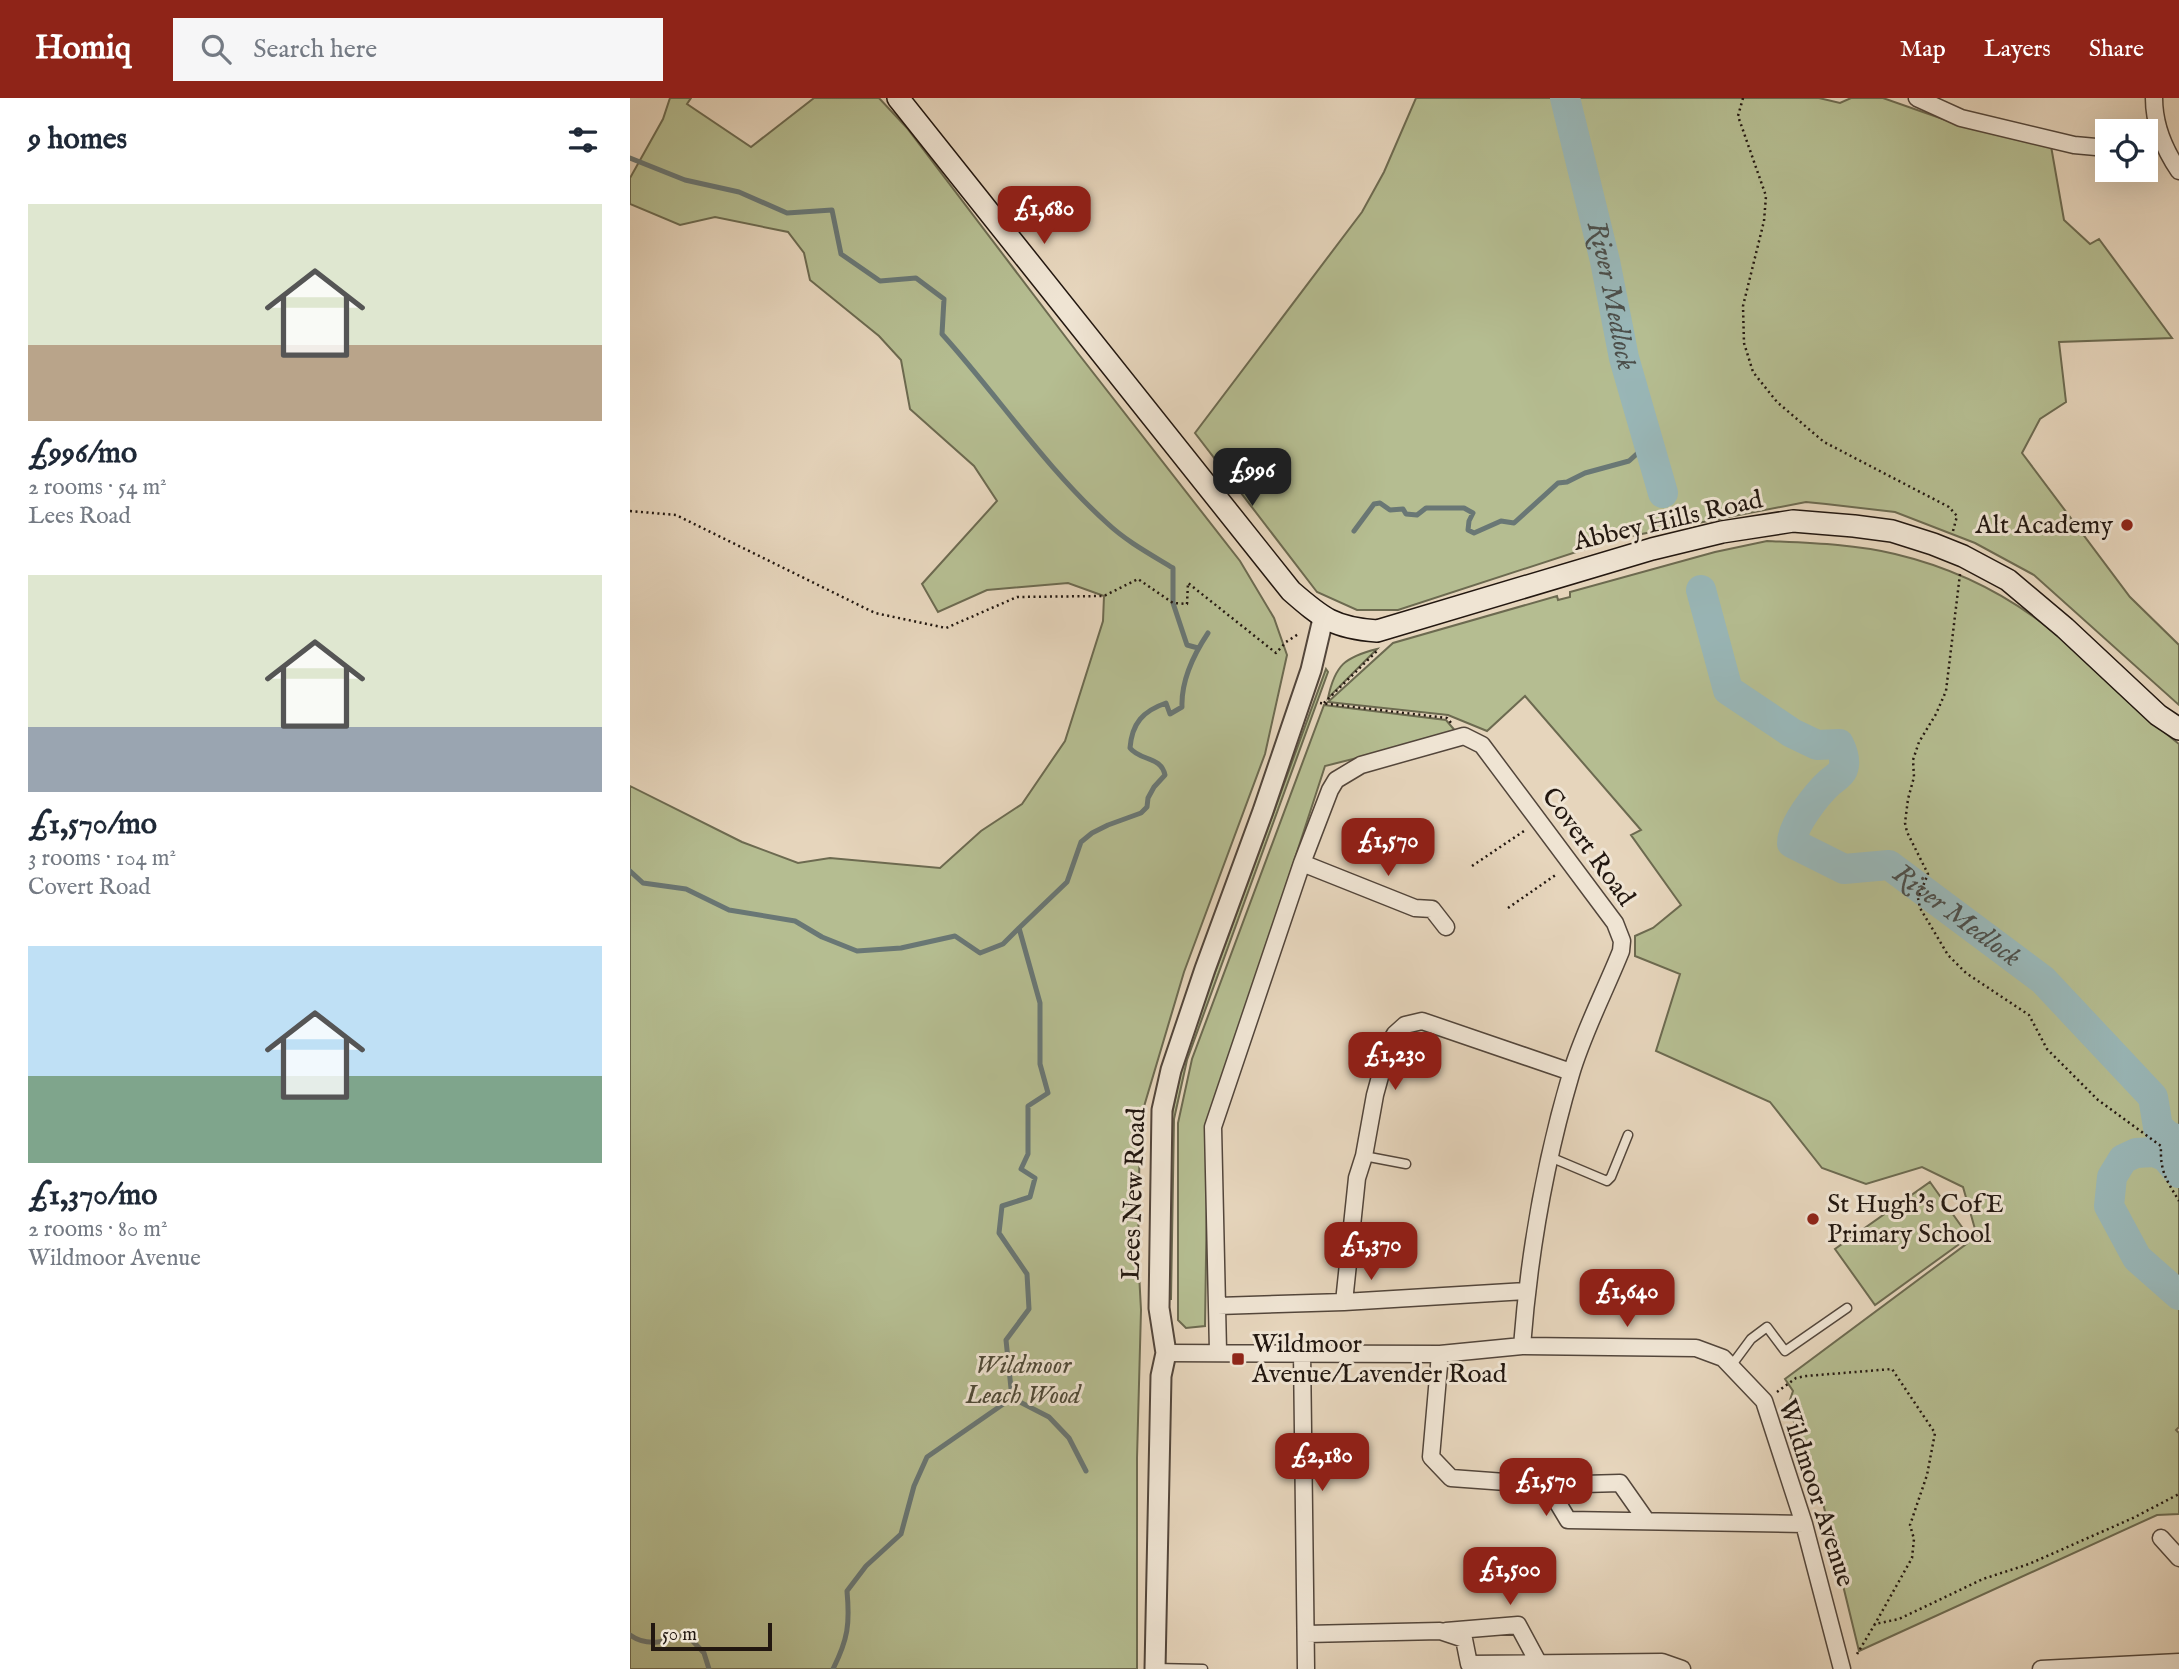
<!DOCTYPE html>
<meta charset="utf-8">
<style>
:root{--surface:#fff;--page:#f6f6f7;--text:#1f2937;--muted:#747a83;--accent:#8f2418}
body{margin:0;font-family:"IM FELL English",serif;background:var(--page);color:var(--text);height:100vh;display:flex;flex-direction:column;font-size:26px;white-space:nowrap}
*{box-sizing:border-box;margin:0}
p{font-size:23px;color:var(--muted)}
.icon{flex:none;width:38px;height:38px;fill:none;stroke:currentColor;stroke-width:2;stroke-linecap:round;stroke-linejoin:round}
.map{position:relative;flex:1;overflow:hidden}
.drawer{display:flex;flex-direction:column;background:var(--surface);width:630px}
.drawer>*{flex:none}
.buttons{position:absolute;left:1465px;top:21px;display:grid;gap:14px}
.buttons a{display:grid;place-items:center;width:63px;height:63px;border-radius:0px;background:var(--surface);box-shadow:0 7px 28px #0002;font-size:35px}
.scale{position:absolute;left:21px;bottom:18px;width:121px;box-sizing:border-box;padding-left:7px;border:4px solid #221710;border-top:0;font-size:19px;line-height:24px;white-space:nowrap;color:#221710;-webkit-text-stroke:5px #efe4d3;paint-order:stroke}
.price{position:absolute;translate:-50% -60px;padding:0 16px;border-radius:14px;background:var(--accent);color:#fff;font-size:23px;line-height:46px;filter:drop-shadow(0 2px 4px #0008)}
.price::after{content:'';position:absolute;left:50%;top:42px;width:21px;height:16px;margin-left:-10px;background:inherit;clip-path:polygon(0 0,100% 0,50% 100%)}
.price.selected{background:#222;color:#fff}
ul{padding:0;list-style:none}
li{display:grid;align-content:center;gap:14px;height:371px;padding:0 28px}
li span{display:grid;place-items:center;height:217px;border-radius:0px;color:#555}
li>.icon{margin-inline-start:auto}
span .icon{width:126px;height:126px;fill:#fffc;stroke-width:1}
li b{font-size:30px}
h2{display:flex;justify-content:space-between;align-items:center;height:84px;padding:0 28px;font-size:30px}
header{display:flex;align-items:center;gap:42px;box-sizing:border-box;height:98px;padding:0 35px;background:var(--accent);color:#fff}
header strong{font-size:33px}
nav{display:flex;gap:38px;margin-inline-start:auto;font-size:24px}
.search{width:490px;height:63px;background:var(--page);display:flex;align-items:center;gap:18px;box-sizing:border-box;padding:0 24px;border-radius:0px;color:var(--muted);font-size:26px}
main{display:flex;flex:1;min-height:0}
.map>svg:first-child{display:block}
.green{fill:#b5bd91;stroke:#6c6a50;stroke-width:2}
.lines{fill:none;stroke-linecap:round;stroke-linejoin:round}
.stream{stroke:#697775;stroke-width:5}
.river{stroke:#99b7b8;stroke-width:30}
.service-casing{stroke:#53463b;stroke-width:11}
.minor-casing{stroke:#53463b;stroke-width:19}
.tertiary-casing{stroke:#53463b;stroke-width:23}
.secondary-casing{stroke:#221710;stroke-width:24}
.path{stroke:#221710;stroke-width:2.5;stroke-dasharray:2 3.5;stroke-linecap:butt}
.service{stroke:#efe4d3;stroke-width:8}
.minor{stroke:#efe4d3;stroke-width:16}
.tertiary{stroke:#efe4d3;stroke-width:19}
.secondary{stroke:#efe4d3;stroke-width:21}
.poi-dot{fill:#8f2418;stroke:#efe4d3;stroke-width:2.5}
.labels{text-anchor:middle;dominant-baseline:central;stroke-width:6;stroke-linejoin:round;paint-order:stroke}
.street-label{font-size:26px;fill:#221710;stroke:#efe4d3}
.poi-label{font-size:26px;fill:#221710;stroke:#efe4d3;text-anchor:start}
.park-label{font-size:26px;font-style:italic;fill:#4e4937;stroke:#efe4d3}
.water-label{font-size:28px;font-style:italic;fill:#4c4f4b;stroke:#efe4d3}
</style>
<header>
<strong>Homiq</strong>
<div class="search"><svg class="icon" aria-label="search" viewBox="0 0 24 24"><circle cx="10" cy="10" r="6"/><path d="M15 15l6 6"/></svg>Search here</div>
<nav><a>Map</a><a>Layers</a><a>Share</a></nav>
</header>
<main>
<section class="drawer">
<h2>9 homes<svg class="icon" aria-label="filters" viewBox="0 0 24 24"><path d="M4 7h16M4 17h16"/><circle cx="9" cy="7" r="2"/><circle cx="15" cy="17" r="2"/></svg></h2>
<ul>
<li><span style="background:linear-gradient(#dfe7d0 65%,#b9a48a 0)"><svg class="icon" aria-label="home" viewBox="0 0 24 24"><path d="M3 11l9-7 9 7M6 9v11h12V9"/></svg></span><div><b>£996/mo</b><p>2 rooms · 54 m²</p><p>Lees Road</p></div></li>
<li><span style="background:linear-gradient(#dfe7d0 70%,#9aa5b1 0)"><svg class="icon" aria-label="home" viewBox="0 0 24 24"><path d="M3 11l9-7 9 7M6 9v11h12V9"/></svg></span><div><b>£1,570/mo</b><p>3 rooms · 104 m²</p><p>Covert Road</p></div></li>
<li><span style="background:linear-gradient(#bfe0f5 60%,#7fa58c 0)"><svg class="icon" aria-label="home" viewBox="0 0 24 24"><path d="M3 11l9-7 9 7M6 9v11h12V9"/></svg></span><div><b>£1,370/mo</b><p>2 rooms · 80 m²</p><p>Wildmoor Avenue</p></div></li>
</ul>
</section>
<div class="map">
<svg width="1549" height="1571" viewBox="0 0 1549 1571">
<rect width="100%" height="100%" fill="#e6d5bc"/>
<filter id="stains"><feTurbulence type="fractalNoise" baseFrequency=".00286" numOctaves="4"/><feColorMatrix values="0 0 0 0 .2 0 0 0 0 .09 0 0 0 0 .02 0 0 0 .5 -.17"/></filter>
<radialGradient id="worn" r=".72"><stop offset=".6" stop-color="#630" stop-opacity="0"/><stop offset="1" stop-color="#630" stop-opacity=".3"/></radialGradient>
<!-- green -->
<path class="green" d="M40 0H61L57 6 121 49 184 0H249L277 30 447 254 610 463 644 520 657 557 635 656 554 874 510 1022 508 1156 511 1212 507 1360V1571H0V688L112 744 168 765 200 760 310 770 351 733 392 706 435 643 473 523 474 498 438 485 357 492 308 514 292 486 367 403 344 368 280 311 271 262 249 238 180 182 174 155 158 134 85 119 50 127 0 106V80L33 21Z
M786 0H1189L1210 5 1221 0H1253L1330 27 1421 48 1434 122 1460 146 1469 141 1542 240 1429 244 1436 304 1410 321 1392 355 1500 499 1549 547V607L1404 477 1345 445 1265 414 1196 406 1176 404 986 441 768 512H727L687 494 565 335 732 114 754 74Z
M1137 443C1180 445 1223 446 1265 456 1324 470 1379 497 1426 536 1469 571 1505 612 1549 646V1329L1546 1332 1549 1335V1416L1527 1417 1229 1553 1192 1401 1158 1308 1163 1293 1155 1281 1347 1138 1333 1089 1292 1069 1236 1086 1192 1070 1140 1004 1026 953 1050 876 1005 858V838L1023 830 1051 807 1001 737 1011 732 895 598 857 633 818 617 698 604 763 545 927 498 928 502 940 499V494L1085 454Z
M747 551 698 600C705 567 715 559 747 551Z
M696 571 698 574 557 962 544 1021 541 1201H538L541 1021 553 962Z
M694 607 816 622 827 635 695 668 578 1028 575 1228 556 1230 548 1222V1025L562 961Z
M1300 1084 1339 1139 1245 1207 1205 1151Z"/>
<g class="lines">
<!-- stream -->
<path class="stream" d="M0 60 55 82 109 94 157 115 202 112 211 156 250 183 286 180 314 201 312 236C368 298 415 369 477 425 496 443 520 456 543 470V505L557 547 568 550
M724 433 744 406 750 405 760 412 773 411 776 416 787 417 796 410H834L843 415 839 423 838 432 844 435 871 423 884 425 928 385 937 384 955 375 999 363 1010 353 1008 344 1016 335
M0 773 13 785 56 791 99 812 165 823 192 839 227 853 271 850 325 838 350 855 373 846 389 830
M382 1300 419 1319 439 1340 456 1373
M0 1537C18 1550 37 1543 56 1536L74 1555 79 1571
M203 1571C218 1541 220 1526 217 1493L236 1468 271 1436 284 1388 297 1359 382 1300 376 1242 399 1211 397 1176 369 1135 372 1108 400 1099 405 1080 391 1071 398 1056V1008L418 995 410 966V905L389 830 437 784 451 744 462 735 478 727 511 715 517 709 518 700 524 689 535 677C531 658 510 663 500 650 502 625 513 613 536 605L540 616 552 609C551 582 564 556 578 535"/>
<!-- river -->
<g class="river">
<path id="s1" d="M935 0 975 163 994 260 1033 395"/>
<path id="s2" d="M1071 492 1098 592 1162 635 1187 647 1209 646C1212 652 1215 660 1214 667 1213 676 1206 679 1200 684 1187 696 1162 727 1162 745L1214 771 1259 767 1413 882 1523 999 1528 1029 1538 1038 1549 1042"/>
<path d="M1549 1075 1536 1059 1524 1054 1506 1055 1493 1061 1482 1079 1479 1108 1507 1160 1549 1197"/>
</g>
<!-- service casing -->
<g class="service-casing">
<path id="service" d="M734 1058 776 1066
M920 1059 977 1083 981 1079 998 1037
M1101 1268 1121 1241 1137 1229 1155 1253 1217 1210
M525 1570 573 1571"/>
</g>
<!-- minor casing -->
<g class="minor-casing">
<path id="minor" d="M1287 0 1331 20 1444 47 1477 50
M1524 0C1524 27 1534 51 1549 73
M672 765 785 810 802 811 816 829
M714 1204 727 1080 734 1058 745 997 759 946 765 936 775 927 792 923 941 974
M588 1208 714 1204 896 1193
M588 1253 583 1029 672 765 700 692 706 682 731 667 834 638 852 647 985 825 992 843 991 853C975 893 953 935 941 976 915 1064 899 1157 892 1248
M672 1254 676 1571
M536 1255 810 1256 892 1248 1066 1250 1093 1260 1134 1303 1174 1426 1212 1571
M810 1256 801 1359 821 1380 917 1387 938 1422 1174 1426
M917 1387 990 1385 1016 1422
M1531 1440 1549 1460
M816 1533 888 1527 909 1566
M676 1536 810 1533 834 1541 839 1566 1032 1564 1052 1571
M1411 1571 1549 1564"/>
</g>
<!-- tertiary casing -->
<g class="tertiary-casing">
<path id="tertiary" d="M525 1571 531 1278 536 1255 529 1210 532 1012 541 972 575 871 633 713 681 572 693 521"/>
</g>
<!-- secondary casing -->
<g class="secondary-casing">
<path id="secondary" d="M268 0 661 493C692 520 704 530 747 533L1022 451 1092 434 1163 423 1224 428 1262 433 1303 446 1333 458 1378 482 1435 530 1528 617 1549 631"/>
</g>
<!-- path -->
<path class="path" d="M1113 0 1108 18 1136 98 1134 123 1113 208 1114 245 1123 274 1147 304 1194 344 1319 409 1327 418 1323 433
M0 413 46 417 245 515 316 530 387 499 474 498 508 481 543 505 557 506 558 485 646 555 656 544 670 535
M1330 476 1316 593 1306 616 1289 644 1283 662 1284 679 1278 701 1275 725 1277 734 1298 776 1288 800 1290 810 1318 857 1336 875 1399 917 1417 951 1468 1002 1531 1048C1530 1074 1536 1081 1549 1103
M690 605 817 620 822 626
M694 605 749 551
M842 768 894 733
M878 810 927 776
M1147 1294 1166 1280 1176 1278 1262 1271 1305 1335 1297 1377 1280 1427 1284 1441 1282 1460 1245 1526
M1227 1556 1245 1526 1269 1521 1353 1481 1399 1466 1503 1420 1549 1396"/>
<!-- service -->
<use href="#service" class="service"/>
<!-- minor -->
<use href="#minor" class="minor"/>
<!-- tertiary -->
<use href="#tertiary" class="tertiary"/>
<!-- secondary -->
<use href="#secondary" class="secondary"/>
</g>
<!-- markers -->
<g class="poi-dot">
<circle cx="1497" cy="427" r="7"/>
<circle cx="1183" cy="1121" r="7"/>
<rect x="601" y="1254" width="14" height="14" rx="3.5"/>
</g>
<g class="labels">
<!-- street labels -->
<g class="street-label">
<text transform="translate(1038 423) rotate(-13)">Abbey Hills Road</text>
<text transform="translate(958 749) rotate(54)">Covert Road</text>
<text transform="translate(504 1096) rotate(-88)">Lees New Road</text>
<text transform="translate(1186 1395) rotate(72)">Wildmoor Avenue</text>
</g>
<!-- poi labels -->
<g class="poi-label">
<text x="1483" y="427" text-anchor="end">Alt Academy</text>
<text x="1197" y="1106">St Hugh's CofE<tspan x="1197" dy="30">Primary School</tspan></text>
<text x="622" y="1246">Wildmoor<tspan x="622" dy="30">Avenue/Lavender Road</tspan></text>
</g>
<!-- park labels -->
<g class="park-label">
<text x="393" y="1267">Wildmoor<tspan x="393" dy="30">Leach Wood</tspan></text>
</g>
<!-- water labels -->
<g class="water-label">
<text stroke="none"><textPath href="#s1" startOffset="203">River Medlock</textPath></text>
<text stroke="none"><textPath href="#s2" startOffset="536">River Medlock</textPath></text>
</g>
</g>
<rect width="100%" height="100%" filter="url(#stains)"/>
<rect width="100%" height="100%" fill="url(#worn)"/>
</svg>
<div class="buttons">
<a><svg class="icon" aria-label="locate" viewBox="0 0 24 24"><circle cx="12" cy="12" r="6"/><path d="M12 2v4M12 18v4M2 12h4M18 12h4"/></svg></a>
</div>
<div class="scale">50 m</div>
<b class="price" style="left:414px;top:148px">£1,680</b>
<b class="price selected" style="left:622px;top:410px">£996</b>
<b class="price" style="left:758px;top:780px">£1,570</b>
<b class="price" style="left:765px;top:994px">£1,230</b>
<b class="price" style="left:741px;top:1184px">£1,370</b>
<b class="price" style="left:997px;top:1231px">£1,640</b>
<b class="price" style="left:692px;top:1395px">£2,180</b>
<b class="price" style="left:916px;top:1420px">£1,570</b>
<b class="price" style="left:880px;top:1509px">£1,500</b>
</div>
</main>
